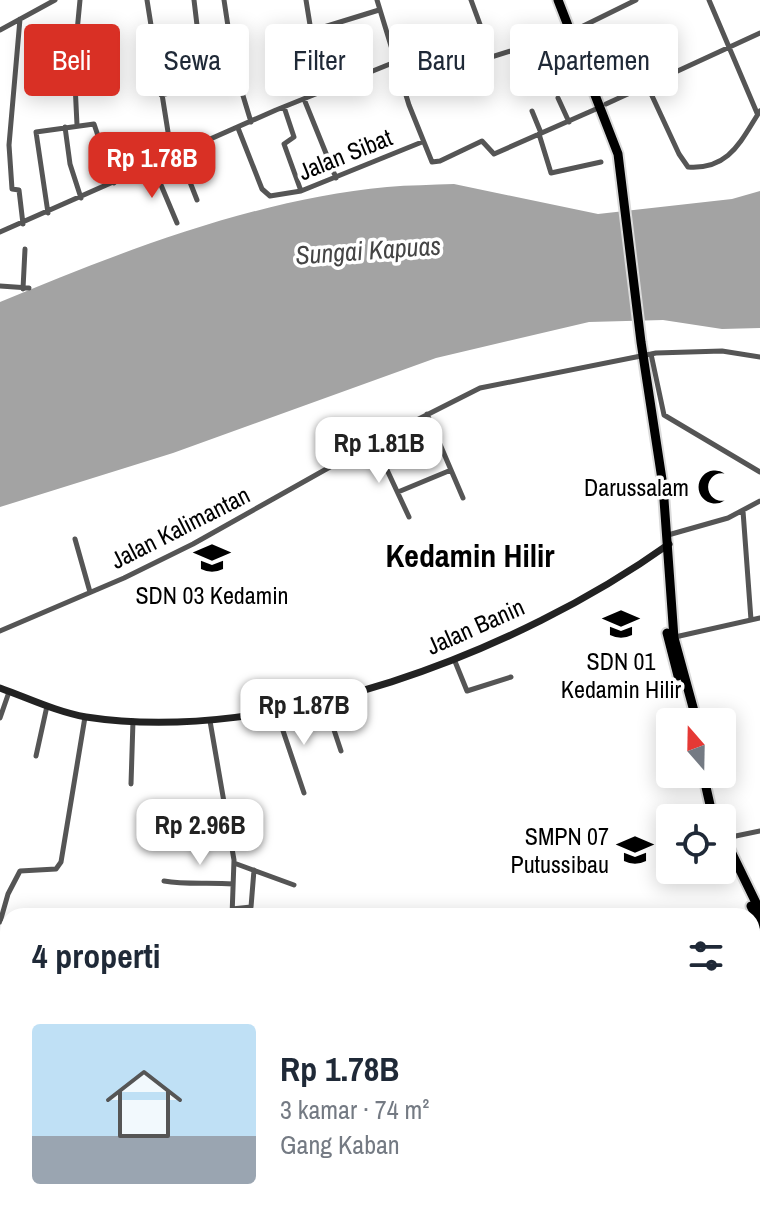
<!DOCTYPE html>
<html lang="id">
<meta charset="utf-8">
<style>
:root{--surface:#fff;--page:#f2f2f3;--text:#1f2937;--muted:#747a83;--line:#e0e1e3;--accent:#d93025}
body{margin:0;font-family:"Archivo Narrow",sans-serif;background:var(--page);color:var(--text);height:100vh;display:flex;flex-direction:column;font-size:30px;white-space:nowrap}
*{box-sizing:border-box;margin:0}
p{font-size:26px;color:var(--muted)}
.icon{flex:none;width:44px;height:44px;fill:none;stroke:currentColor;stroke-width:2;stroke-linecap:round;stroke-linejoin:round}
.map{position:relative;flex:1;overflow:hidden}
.sheet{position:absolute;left:0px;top:908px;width:760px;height:314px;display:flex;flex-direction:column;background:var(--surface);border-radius:24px 24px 0 0;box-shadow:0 4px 20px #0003}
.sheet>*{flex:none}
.guide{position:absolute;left:24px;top:24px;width:712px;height:72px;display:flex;gap:16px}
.needle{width:52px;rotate:340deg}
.controls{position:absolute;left:656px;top:708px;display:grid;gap:16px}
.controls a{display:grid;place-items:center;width:80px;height:80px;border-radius:8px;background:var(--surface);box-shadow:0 4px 20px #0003;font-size:40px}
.price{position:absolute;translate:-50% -68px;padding:0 18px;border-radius:16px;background:#fff;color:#222;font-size:26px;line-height:52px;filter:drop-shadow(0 2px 4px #0008)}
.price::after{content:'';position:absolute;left:50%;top:48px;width:24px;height:18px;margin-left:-12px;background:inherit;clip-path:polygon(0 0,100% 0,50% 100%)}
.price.selected{background:var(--accent);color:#fff}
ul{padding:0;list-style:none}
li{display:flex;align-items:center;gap:24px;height:200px;padding:0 32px}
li+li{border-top:2px solid var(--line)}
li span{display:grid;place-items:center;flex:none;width:224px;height:160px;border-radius:8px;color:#555}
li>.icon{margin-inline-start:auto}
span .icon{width:96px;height:96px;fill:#fffc;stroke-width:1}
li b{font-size:34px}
h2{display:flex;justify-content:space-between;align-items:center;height:96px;padding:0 32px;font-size:34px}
.pill{padding:0 28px;border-radius:8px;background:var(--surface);box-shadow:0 4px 20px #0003;font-size:28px;line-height:72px}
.pill.selected{background:var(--accent);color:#fff}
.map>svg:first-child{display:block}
.water{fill:#a3a3a3}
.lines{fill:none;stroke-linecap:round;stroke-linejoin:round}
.highway-casing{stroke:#dbdbdb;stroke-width:13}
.street{stroke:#555;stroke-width:5}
.secondary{stroke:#222;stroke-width:7}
.highway{stroke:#000;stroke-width:9}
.labels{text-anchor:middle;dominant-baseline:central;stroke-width:7;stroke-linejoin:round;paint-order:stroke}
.street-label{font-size:24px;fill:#000;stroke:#fff}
.poi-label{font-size:24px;fill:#000;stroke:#fff;text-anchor:end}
.water-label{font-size:26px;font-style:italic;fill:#444;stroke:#fff}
.district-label{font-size:32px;font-weight:bold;fill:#000;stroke:#fff}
</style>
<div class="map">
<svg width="760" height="1221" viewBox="0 0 760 1221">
<rect width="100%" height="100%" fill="#fff"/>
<!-- water -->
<path class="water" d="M454 184 598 214 732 199 760 191V328L722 329 663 320 589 322 436 358 173 453 0 507V302C123 251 253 200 387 187 409 185 432 185 454 184Z"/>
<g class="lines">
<!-- highway casing -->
<g class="highway-casing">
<path id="highway" d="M558 0 618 154 641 342 663 486 674 638 697 722
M667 633 678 676
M703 774 713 818
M722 833 760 911
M751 906 760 924"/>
</g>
<!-- street -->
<path class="street" d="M147 0 172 157
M224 0 234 66 251 122
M306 0 311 31 379 10
M377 0 409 105 432 162 440 161 482 141 494 154 596 109
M471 0 492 57
M709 0 757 113
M20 19 9 145 12 189 19 190 23 224
M0 30 55 0
M402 85 571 32 636 0
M647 85 679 154 688 167C730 170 741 140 760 111
M161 95 204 84 194 0
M558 98 569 122
M304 99 336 178
M606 104 760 33
M284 107 294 137 284 144 301 191
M532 111 541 133
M77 125 74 63 80 0
M65 127 70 164 81 198
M238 128 262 189 270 196 301 191 422 142
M539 134 551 173 601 162
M179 154 197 200
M153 166 177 223
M48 213 36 132 94 124 114 183
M0 232 276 110 395 62
M0 286 29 288
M23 289 25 249
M651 354 664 415 760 472
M427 414 463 498
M374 442 409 517
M398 492 451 470
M743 511 751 620
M668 535 728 518 760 501
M75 539 90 592
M0 631 124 578 193 544 387 435 480 388 656 353 722 351 760 357
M675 637 760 618
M454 659 467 691 511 677
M324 700 341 751
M276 710 304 793
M0 718 9 692
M210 721 234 860 232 916
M36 756 47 706
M131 784 133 721
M726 838 760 831
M234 863 294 885
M164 881C187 885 209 882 233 884
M232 909 251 907 254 870
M0 922 8 894 20 871 56 869 61 862 85 717
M752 1166 760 1168
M677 1214 683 1220H750"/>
<!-- secondary -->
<path class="secondary" d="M0 688C28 698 57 712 86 717 274 746 518 652 669 544"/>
<!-- highway -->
<use href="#highway" class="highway"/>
</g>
<!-- icons -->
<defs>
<g id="mosque-bare" transform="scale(2.76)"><path d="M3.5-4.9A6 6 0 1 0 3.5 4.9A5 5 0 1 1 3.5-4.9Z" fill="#000" stroke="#fff" stroke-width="2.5" paint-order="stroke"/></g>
<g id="school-bare" transform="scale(2.76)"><path d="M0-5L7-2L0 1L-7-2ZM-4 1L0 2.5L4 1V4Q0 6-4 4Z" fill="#000" stroke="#fff" stroke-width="2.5" paint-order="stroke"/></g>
</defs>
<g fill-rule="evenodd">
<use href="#mosque-bare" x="715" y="487"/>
<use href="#school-bare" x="212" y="558"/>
<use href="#school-bare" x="621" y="624"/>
<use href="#school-bare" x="635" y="850"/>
</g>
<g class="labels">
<!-- street labels -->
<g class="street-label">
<text transform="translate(345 154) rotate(-22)">Jalan Sibat</text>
<text transform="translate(180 527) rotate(-27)">Jalan Kalimantan</text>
<text transform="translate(475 626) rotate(-24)">Jalan Banin</text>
</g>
<!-- poi labels -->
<g class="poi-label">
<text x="689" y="487">Darussalam</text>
<text x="212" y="595" text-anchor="middle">SDN 03 Kedamin</text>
<text x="621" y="661" text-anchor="middle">SDN 01<tspan x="621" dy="28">Kedamin Hilir</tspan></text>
<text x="609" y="836">SMPN 07<tspan x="609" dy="28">Putussibau</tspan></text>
</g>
<!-- water labels -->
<g class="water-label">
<text transform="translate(368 250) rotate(-4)">Sungai Kapuas</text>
</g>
<!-- district labels -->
<g class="district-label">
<text x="470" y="555">Kedamin Hilir</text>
</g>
</g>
</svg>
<div class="controls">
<a><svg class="needle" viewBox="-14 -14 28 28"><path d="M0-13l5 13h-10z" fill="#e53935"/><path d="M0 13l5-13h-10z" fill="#747a83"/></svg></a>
<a><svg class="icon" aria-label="locate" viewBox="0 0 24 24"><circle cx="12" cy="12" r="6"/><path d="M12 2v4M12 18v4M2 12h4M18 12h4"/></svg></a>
</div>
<b class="price selected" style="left:152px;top:200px">Rp 1.78B</b>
<b class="price" style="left:379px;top:485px">Rp 1.81B</b>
<b class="price" style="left:304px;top:747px">Rp 1.87B</b>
<b class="price" style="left:200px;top:867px">Rp 2.96B</b>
<div class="guide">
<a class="pill selected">Beli</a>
<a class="pill">Sewa</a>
<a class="pill">Filter</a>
<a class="pill">Baru</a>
<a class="pill">Apartemen</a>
</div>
<section class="sheet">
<h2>4 properti<svg class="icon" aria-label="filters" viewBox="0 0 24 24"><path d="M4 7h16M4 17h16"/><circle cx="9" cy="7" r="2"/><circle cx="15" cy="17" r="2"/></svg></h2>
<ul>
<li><span style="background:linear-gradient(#bfe0f5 70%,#9aa5b1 0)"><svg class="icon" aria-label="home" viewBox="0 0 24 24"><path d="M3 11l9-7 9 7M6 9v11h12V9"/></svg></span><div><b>Rp 1.78B</b><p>3 kamar · 74 m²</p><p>Gang Kaban</p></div></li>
</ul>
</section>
</div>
